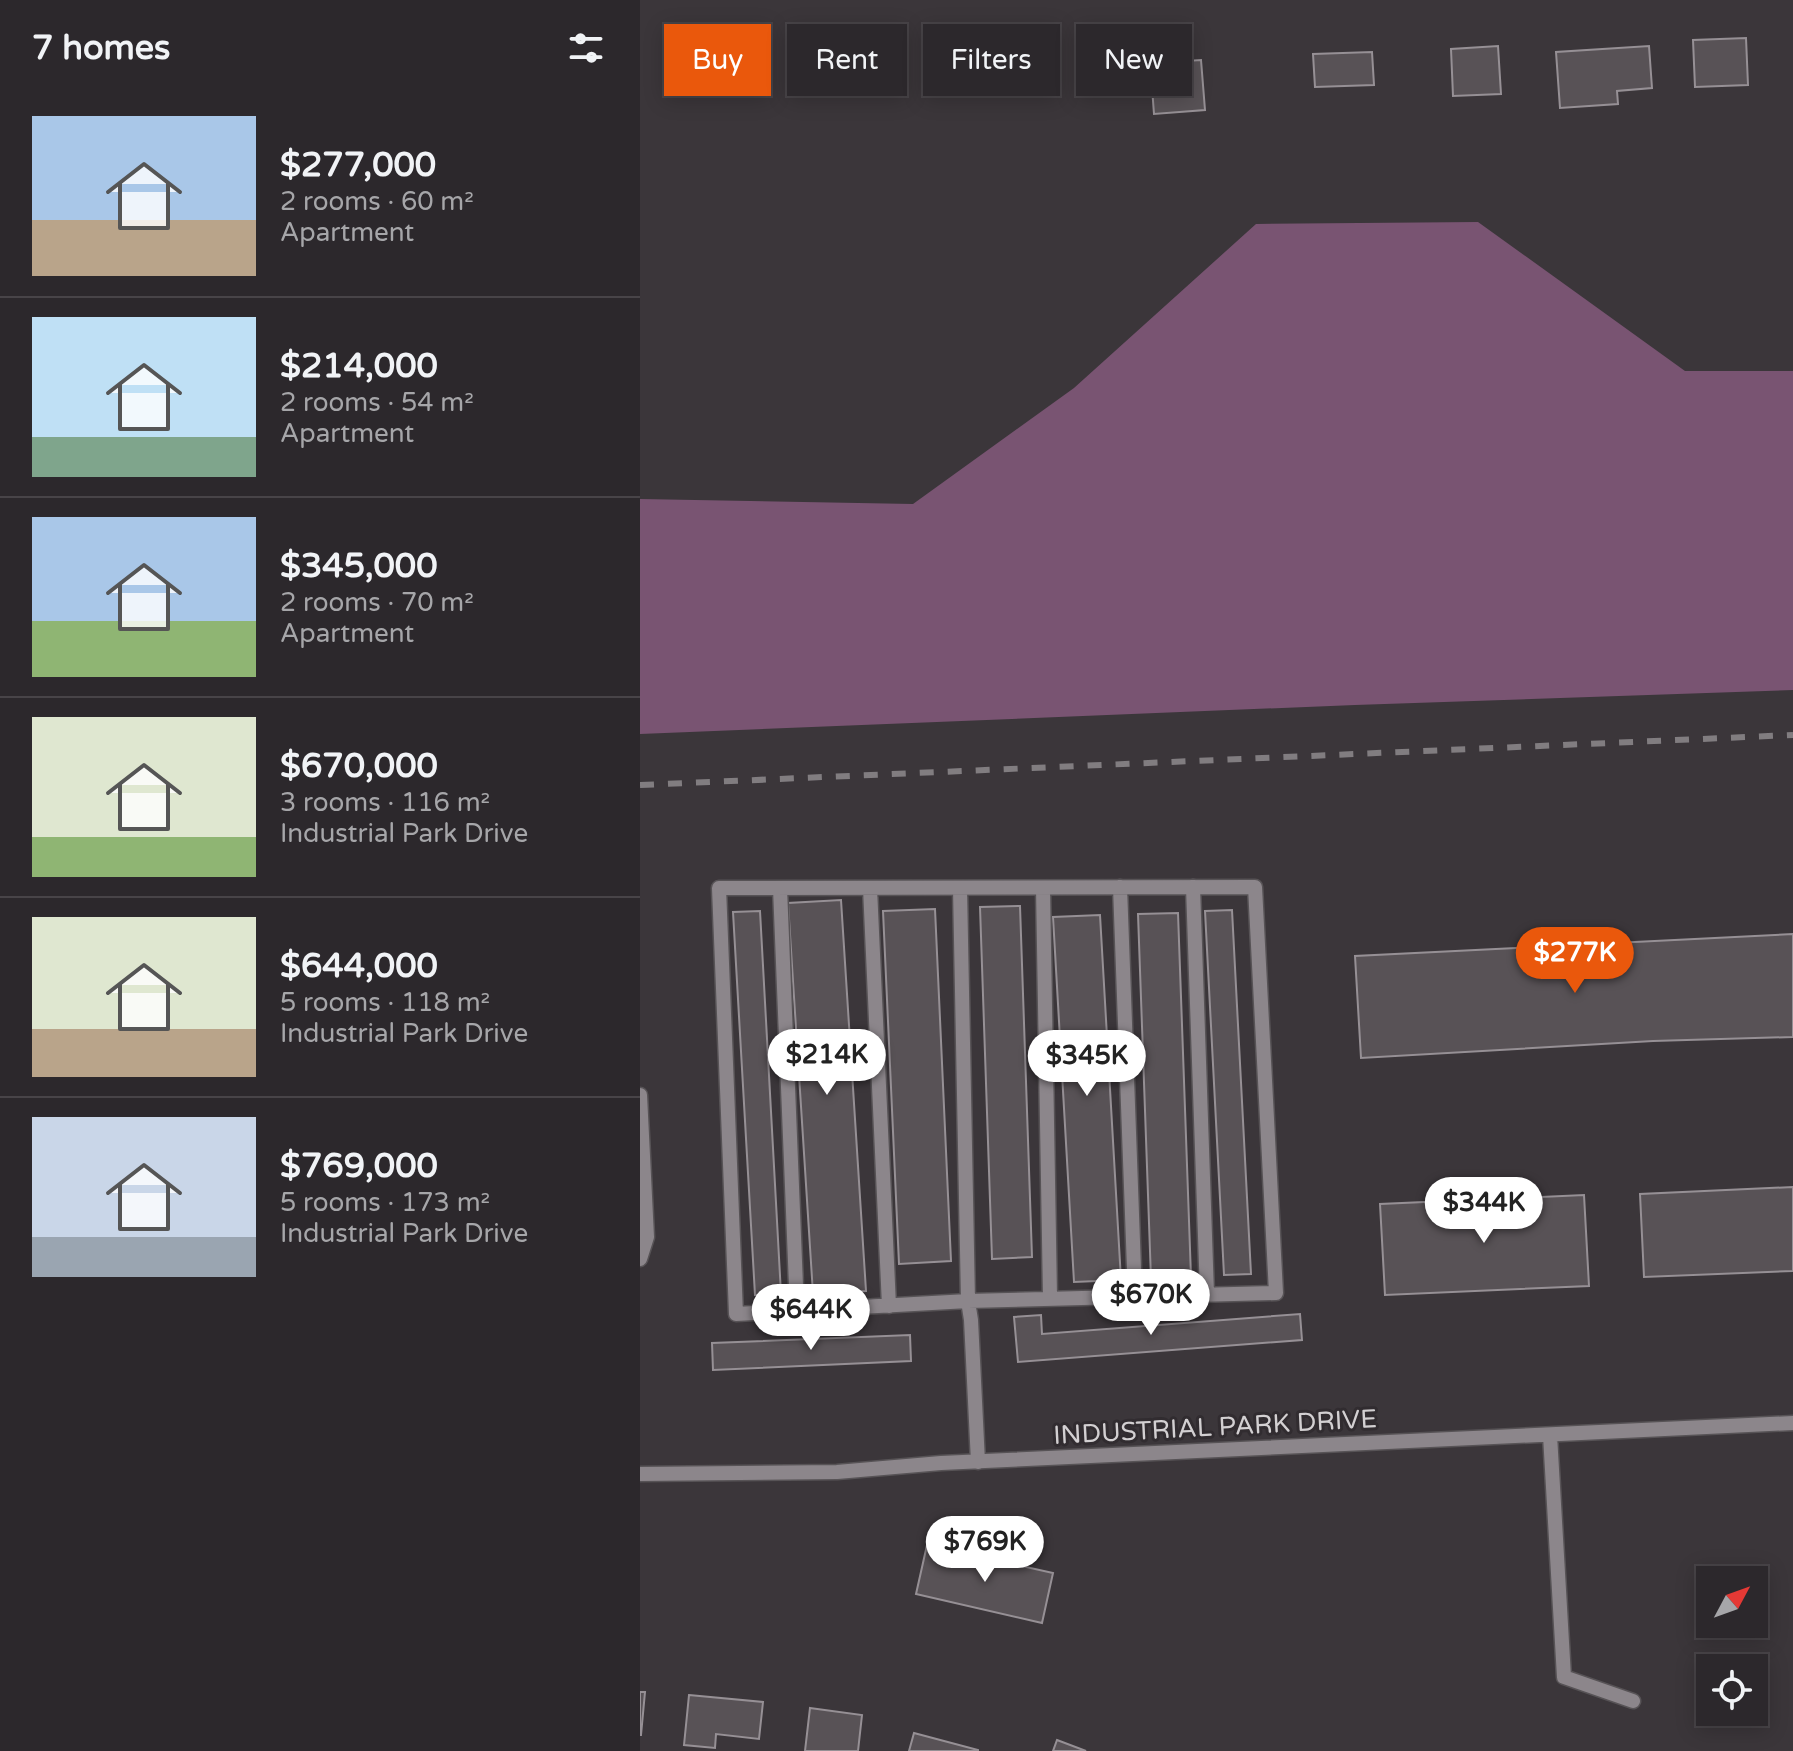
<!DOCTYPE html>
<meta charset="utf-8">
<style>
:root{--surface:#2c282c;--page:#343034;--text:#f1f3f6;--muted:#a6a6a9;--line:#484448;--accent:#ea580c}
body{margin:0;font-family:"Varela Round",sans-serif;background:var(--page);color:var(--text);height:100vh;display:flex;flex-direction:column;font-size:30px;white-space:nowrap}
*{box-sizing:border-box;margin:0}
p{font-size:26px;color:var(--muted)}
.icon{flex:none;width:44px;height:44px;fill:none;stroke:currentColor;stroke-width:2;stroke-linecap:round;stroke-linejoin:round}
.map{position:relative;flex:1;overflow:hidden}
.panel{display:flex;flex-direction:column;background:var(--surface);width:640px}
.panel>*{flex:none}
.hud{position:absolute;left:24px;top:24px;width:760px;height:72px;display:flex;gap:16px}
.needle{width:52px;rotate:49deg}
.fabs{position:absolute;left:1056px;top:1566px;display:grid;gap:16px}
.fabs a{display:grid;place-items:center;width:72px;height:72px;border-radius:0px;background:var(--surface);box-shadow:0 4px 20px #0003,0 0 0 2px var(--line);font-size:40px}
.price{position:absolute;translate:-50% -68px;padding:0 18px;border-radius:28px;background:#fff;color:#222;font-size:26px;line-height:52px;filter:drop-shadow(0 2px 4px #0008)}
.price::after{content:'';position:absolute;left:50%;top:48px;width:24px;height:18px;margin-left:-12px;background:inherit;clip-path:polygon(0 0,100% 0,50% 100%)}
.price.current{background:var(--accent);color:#fff}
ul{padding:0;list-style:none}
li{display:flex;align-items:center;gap:24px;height:200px;padding:0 32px}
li+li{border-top:2px solid var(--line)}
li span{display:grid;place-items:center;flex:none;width:224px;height:160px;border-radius:0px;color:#555}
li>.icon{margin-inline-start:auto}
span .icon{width:96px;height:96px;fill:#fffc;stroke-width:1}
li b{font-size:34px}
h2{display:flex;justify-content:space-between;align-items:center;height:96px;padding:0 32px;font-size:34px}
.chip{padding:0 28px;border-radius:0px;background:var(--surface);box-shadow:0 4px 20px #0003,0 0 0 2px var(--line);font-size:28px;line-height:72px}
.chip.current{background:var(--accent);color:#fff}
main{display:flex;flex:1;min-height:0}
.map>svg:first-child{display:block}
.green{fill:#795472}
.building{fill:#585256;stroke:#969095;stroke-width:2}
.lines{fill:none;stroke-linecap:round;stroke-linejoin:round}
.minor-casing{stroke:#575356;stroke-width:17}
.minor{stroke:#8c868b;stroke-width:14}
.rail{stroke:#817d80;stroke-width:6;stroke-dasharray:14 14;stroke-linecap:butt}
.labels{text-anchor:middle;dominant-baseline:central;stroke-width:6;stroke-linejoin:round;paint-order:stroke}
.street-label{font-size:26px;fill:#d3d0d2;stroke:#312c30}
</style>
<main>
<section class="panel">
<h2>7 homes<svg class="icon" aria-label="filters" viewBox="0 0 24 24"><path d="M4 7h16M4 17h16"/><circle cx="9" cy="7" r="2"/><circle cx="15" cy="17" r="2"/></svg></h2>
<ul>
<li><span style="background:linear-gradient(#a9c7e8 65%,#b9a48a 0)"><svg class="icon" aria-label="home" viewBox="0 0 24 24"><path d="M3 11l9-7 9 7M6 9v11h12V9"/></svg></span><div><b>$277,000</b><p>2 rooms · 60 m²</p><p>Apartment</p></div></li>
<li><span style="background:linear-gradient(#bfe0f5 75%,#7fa58c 0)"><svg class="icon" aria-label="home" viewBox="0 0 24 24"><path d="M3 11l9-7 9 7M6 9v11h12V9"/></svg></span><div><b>$214,000</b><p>2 rooms · 54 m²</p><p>Apartment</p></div></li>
<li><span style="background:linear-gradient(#a9c7e8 65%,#8fb573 0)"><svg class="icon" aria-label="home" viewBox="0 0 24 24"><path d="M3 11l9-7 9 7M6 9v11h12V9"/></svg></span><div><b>$345,000</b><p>2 rooms · 70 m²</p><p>Apartment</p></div></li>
<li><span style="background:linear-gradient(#dfe7d0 75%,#8fb573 0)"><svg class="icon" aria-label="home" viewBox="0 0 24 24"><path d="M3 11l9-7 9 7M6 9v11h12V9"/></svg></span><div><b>$670,000</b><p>3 rooms · 116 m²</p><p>Industrial Park Drive</p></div></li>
<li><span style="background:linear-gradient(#dfe7d0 70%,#b9a48a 0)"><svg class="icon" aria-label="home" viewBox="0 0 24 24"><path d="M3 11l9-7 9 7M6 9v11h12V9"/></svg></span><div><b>$644,000</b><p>5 rooms · 118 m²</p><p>Industrial Park Drive</p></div></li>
<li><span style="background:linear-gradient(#c9d6e8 75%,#9aa5b1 0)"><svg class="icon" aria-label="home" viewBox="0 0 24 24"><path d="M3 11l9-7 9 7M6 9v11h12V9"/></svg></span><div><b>$769,000</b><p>5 rooms · 173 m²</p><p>Industrial Park Drive</p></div></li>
</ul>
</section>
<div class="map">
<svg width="1153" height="1751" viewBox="0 0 1153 1751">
<rect width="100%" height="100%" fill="#3b363a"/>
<!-- green -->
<path class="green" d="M838 222 1045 371H1153V690L715 705 0 734V499L273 504 434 388 616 224Z"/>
<!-- building -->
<path class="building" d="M1106 38 1108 85 1055 87 1053 40Z
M858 46 861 94 813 96 811 49Z
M1009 46 1012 88 977 91 978 104 920 108 916 52Z
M732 52 734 85 675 87 673 54Z
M561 60 565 110 514 114 511 74 531 73 530 62Z
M201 900 226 1291 173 1294 148 903Z
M380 906 392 1257 352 1259 340 907Z
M295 909 311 1261 259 1264 243 911Z
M592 910 611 1274 584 1275 565 911Z
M120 911 141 1294 115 1295 93 912Z
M538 913 551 1277 511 1279 498 914Z
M460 915 481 1280 434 1282 413 917Z
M1153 934V1037L1013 1041 721 1058 715 956Z
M1153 1187V1271L1004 1277 1000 1194Z
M944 1195 949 1286 745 1295 740 1204Z
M660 1314 662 1340 378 1362 374 1317 401 1315 402 1334Z
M270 1335 271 1361 73 1370 72 1343Z
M287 1545 413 1573 402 1623 276 1594Z
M0 1692H5L1 1735H0Z
M49 1695 123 1702 119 1739 76 1734 75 1748 44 1745Z
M170 1708 222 1715 218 1751H165Z
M274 1733 338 1750V1751H269Z
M417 1740 446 1751H413Z"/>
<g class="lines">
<!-- minor casing -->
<g class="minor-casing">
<path id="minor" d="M480 887 495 1296
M553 887 567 1294
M140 888 157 1311
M230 888 249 1306
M320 888 328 1301 96 1314 79 888C257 888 436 888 615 887L636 1293 328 1301 331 1320 338 1462
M403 888 410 1297
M0 1095 7 1237 0 1259
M910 1435 924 1677 993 1701
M0 1474 197 1472 301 1463 1153 1423"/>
</g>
<!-- minor -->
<use href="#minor" class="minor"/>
<!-- rail -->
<path class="rail" d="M0 785 1153 735"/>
</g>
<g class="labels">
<!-- street labels -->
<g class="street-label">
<text transform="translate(575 1427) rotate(-3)">INDUSTRIAL PARK DRIVE</text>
</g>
</g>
</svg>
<div class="fabs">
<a><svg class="needle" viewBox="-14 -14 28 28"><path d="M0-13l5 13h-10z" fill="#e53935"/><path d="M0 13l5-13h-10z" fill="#a6a6a9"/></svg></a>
<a><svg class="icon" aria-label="locate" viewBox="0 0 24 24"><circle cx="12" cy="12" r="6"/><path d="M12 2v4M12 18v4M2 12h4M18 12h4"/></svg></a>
</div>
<b class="price current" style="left:935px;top:995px">$277K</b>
<b class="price" style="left:187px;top:1097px">$214K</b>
<b class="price" style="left:447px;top:1098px">$345K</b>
<b class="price" style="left:844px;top:1245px">$344K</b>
<b class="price" style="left:511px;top:1337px">$670K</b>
<b class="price" style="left:171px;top:1352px">$644K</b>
<b class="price" style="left:345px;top:1584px">$769K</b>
<div class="hud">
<a class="chip current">Buy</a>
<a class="chip">Rent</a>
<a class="chip">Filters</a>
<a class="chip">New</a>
</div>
</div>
</main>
